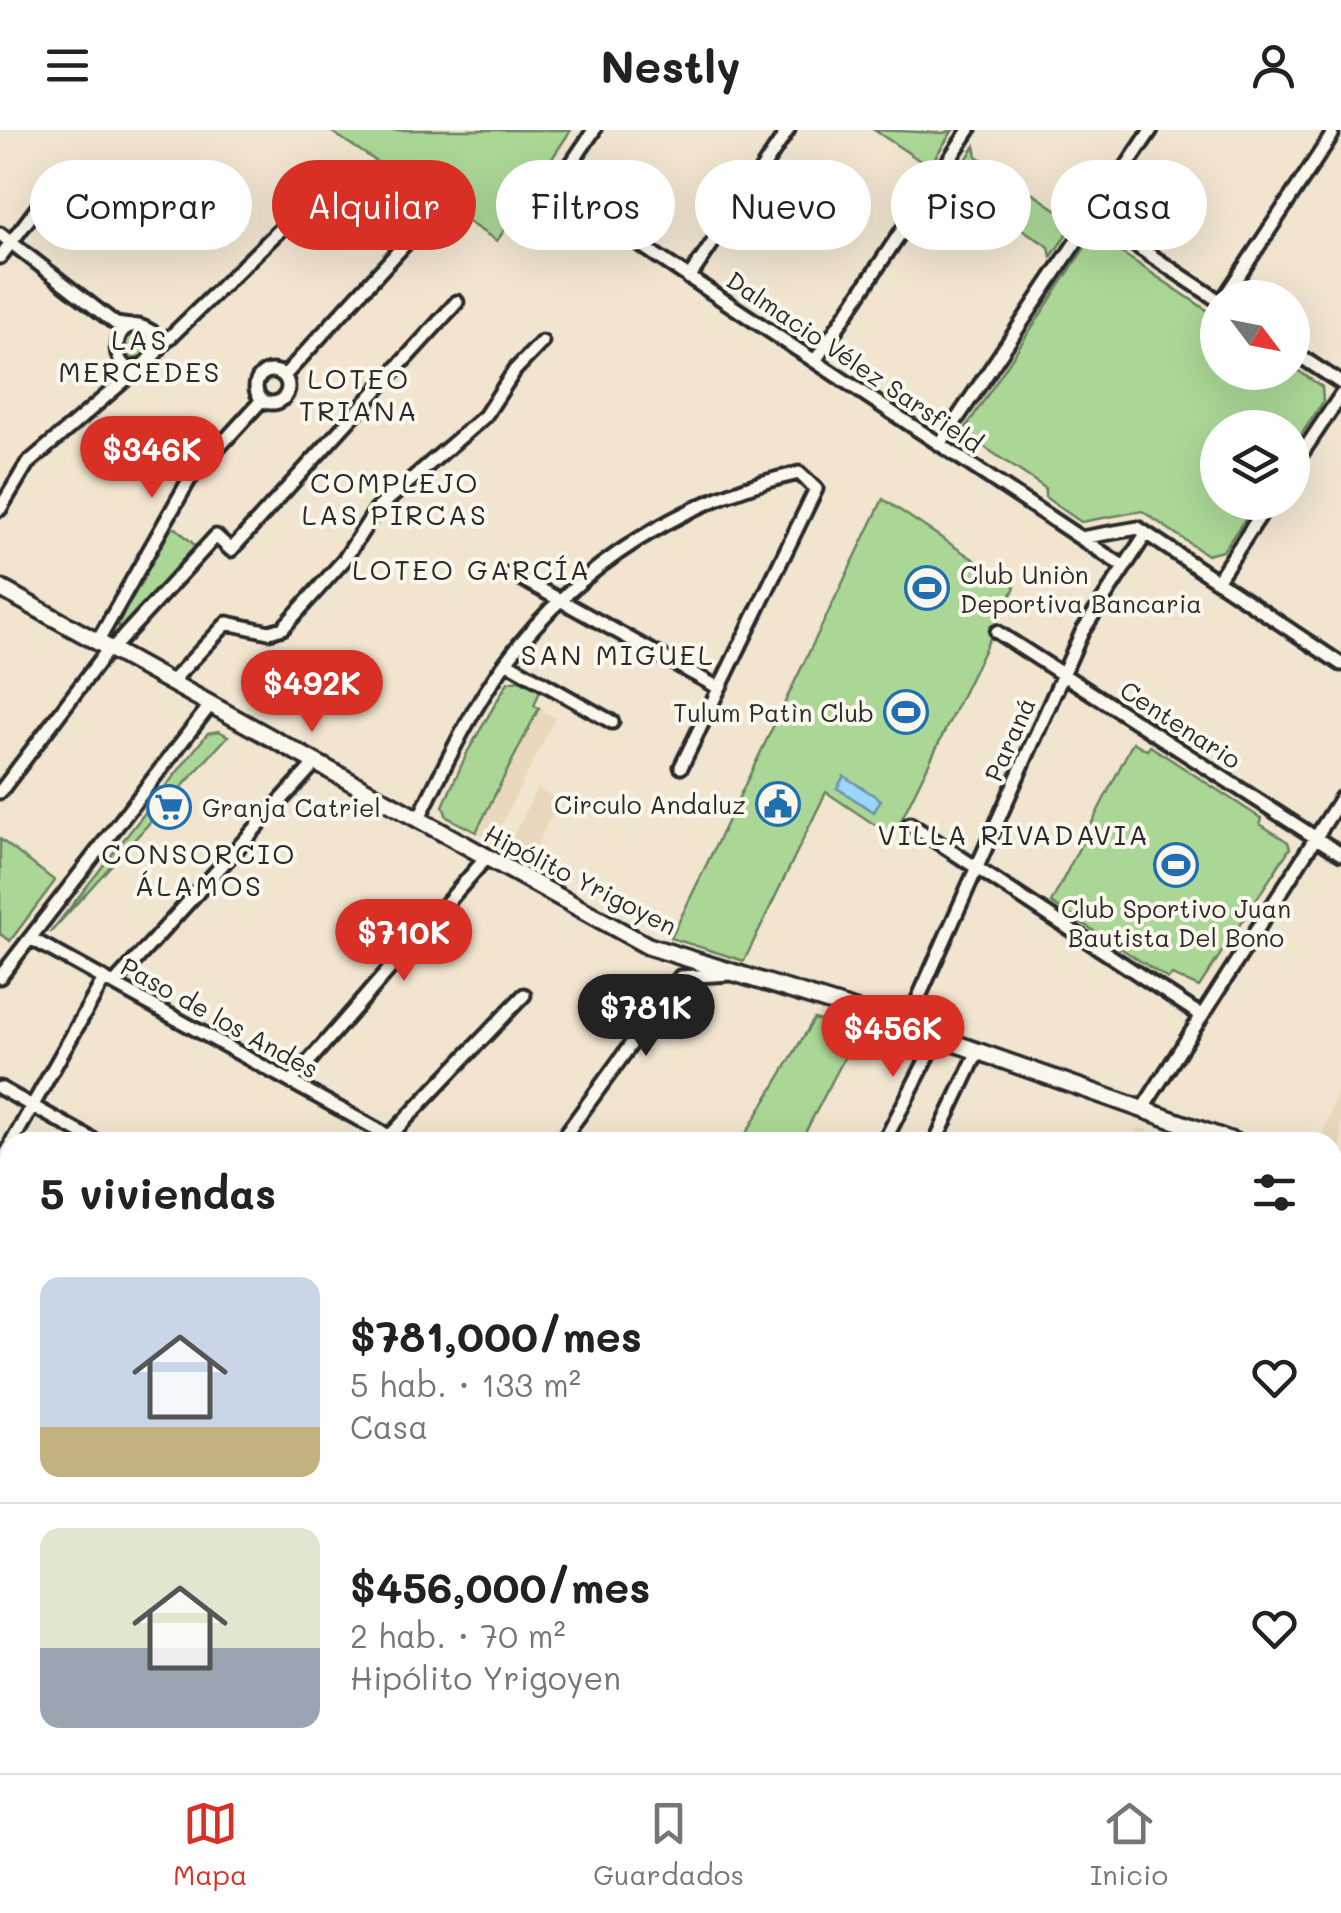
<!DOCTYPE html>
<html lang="es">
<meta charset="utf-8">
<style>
:root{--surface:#fff;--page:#f6f6f6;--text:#222;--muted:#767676;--line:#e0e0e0;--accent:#d93025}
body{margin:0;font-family:Mali,sans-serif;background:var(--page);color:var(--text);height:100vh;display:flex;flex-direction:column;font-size:38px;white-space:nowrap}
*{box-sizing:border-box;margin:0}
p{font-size:32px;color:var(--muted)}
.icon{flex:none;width:55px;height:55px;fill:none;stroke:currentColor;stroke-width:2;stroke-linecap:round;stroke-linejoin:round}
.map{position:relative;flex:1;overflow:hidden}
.sheet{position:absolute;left:0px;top:1002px;width:1342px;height:642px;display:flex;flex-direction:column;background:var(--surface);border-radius:30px 30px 0 0;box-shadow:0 10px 40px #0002}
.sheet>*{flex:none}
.guide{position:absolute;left:30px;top:30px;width:1282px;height:90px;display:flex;gap:20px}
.needle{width:65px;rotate:122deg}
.buttons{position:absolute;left:1200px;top:150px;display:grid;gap:20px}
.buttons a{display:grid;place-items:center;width:110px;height:110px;border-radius:50%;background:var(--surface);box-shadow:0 10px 40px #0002;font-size:50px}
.price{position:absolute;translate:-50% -85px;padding:0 22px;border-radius:35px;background:var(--accent);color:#fff;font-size:32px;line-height:65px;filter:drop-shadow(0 2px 5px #0008)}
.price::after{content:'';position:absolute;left:50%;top:60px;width:30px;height:22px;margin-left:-15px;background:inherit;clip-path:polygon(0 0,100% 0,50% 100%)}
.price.selected{background:#222;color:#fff}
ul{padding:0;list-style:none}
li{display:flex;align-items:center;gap:30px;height:250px;padding:0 40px}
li+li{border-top:2px solid var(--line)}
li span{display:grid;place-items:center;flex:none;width:280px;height:200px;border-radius:20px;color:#555}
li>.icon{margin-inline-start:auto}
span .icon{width:120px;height:120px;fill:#fffc;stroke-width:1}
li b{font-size:42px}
h2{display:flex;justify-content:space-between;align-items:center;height:120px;padding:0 40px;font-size:42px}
.tag{padding:0 35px;border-radius:45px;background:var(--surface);box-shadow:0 10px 40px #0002;font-size:35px;line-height:90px}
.tag.selected{background:var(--accent);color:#fff}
header{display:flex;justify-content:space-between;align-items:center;height:130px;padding:0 40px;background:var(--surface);font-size:45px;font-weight:700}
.tabs{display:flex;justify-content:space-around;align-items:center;height:140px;border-top:2px solid var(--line);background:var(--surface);font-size:28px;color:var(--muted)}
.tabs a{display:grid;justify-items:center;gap:5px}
.tabs .selected{color:var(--accent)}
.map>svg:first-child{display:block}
.built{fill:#ead8bc}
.green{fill:#aad796;stroke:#6a8160;stroke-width:2.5}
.water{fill:#9bd6fb;stroke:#6e92a8;stroke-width:2.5}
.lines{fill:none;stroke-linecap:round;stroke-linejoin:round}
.minor-casing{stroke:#2b2b2b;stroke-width:19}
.major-casing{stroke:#2b2b2b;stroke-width:22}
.minor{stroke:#fbf7ec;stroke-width:11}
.major{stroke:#fbf7ec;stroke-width:15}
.labels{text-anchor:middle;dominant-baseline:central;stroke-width:8;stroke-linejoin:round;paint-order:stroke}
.street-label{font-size:25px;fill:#2b2b2b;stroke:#fbf7ec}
.poi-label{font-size:25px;fill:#2b2b2b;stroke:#fbf7ec;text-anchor:start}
.neighbourhood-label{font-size:28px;letter-spacing:2.5px;fill:#2b2b2b;stroke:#fbf7ec}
</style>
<header><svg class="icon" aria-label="menu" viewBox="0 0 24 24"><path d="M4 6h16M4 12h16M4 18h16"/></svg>Nestly<svg class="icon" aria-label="person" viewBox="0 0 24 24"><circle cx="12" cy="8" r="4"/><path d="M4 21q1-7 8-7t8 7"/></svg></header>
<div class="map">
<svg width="1341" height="1643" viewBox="0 0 1341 1643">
<rect width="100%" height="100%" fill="#f1e5d0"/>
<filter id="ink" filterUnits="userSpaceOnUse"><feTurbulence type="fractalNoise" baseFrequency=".01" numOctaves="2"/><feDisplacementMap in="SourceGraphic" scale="20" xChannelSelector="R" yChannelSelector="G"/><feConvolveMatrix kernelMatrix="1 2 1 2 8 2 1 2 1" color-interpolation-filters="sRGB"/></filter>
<g filter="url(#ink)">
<!-- built -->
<path class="built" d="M539 578 555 588 493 711 476 702Z
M537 658 560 670 528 731 507 719Z
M1340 954 1341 955V1031L1333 1028 1332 1012H1320Z
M1138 997 1155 1003 1185 1012H1130Z
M1333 1545 1341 1546V1643H1108L1112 1635H1332Z"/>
<!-- green -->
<path class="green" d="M329 0H571L497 111Z
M874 0 943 3 953 0 925 43 922 32Z
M975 16 977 26 1069 88 1079 86 1051 127 1049 117 957 56 947 58Z
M293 72a13 13 0 1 1 26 0a13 13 0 1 1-26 0Z
M1101 109 1217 187 1218 242H1292L1293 237 1322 257 1323 272 1293 317 1292 298H1218V372L1256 373 1223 421 1207 425 1142 381 1081 392 1045 367V358L977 312 963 313 961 305 1089 111Z
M123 216a13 13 0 1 1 26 0a13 13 0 1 1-26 0Z
M883 369 1015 457 893 707 826 662 744 831 671 808Z
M176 398 199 419 121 505 118 494 171 399Z
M519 550 540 561 534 576 539 578 476 702 447 687 443 676 468 621 508 552Z
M219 601 228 606 50 803 208 603Z
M1133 612 1147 620 1150 616 1262 689 1260 694 1288 712 1290 718 1199 857 1172 845 1168 849 1051 773Z
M0 709 55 751 10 811 0 804Z
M814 889 858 902 800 1012H741Z"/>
<!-- water -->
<path class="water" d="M844 646 881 670 874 682 837 658Z"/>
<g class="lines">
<!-- minor casing -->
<g class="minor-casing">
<path id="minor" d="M594 0 555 58 1124 437
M286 72a20 20 0 1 1 40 0a20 20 0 1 1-40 0Z
M1093 87 1218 170
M0 104 116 194 130 196
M0 127 50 61
M689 148 788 0
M1224 168 1332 5
M157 221 152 202C98 168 111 286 162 215L286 94 301 91
M1292 221 1341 253
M815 231 969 0
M256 257a16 16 0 1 1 32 0a16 16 0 1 1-32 0Z
M284 246 429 88
M940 314 1151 0
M1292 338 1341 265
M0 379 27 334 140 237
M1081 408 1138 398 1341 534
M511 443 719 558
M1217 451 1269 372
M997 502 1341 724
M98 511 189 350 262 270
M112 519 216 406 231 420 457 172
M506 532 612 592
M171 552 227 493 269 502 283 498 344 430 376 380 485 286 515 240 542 212
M0 662 110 517
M418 690C445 635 471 579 508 529 578 435 686 368 799 343L816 359 681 637
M910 694 1202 886
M30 808 389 1006
M0 847 211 574
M114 854 315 633
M906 896 1082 502 1146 404
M291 952 486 728
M0 958 97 1012
M1143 978 1341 668
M12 1012 104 849
M384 1012 524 865
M560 1012 680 847 731 844
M884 1012 938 907
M935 1012 978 921
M0 1035 10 1017
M0 1233 10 1239
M1332 1261 1341 1263
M0 1366 10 1372
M1332 1458 1341 1461
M0 1520 10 1507
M238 1635 254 1643
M740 1635 760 1643
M52 1643 57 1635
M181 1643 186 1635
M373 1643 377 1635
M635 1643 638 1635
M804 1643 808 1635"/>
</g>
<!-- major casing -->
<g class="major-casing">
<path id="major" d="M0 458 648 816 906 896 1235 1012
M1332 1050 1341 1053
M1332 1131 1341 1117
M1332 1181 1341 1164
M1066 1643 1070 1635
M1091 1643 1095 1635"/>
</g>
<!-- minor -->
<use href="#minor" class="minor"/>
<!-- major -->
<use href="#major" class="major"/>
</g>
</g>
<!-- icons -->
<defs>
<g id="stadium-ring" transform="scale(2.25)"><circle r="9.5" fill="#fbf7ec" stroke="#1f6fb2" stroke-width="1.5"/><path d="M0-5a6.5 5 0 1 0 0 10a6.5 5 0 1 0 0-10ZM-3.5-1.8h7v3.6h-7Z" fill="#1f6fb2"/></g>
<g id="civic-ring" transform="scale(2.25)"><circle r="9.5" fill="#fbf7ec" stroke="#1f6fb2" stroke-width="1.5"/><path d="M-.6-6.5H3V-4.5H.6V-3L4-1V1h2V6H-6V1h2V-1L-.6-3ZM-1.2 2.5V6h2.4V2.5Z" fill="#1f6fb2"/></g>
<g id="supermarket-ring" transform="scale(2.25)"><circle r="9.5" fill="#fbf7ec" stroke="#1f6fb2" stroke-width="1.5"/><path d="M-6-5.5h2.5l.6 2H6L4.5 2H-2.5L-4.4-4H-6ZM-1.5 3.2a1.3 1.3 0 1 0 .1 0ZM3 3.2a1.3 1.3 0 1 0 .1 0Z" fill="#1f6fb2"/></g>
</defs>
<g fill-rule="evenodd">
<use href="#stadium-ring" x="927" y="458"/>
<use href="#stadium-ring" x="906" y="582"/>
<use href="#civic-ring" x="778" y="674"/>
<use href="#supermarket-ring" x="169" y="677"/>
<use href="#stadium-ring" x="1176" y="735"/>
</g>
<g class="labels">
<!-- street labels -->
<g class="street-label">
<text transform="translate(855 231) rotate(34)">Dalmacio Vélez Sarsfield</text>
<text transform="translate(1181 594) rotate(33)">Centenario</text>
<text transform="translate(1009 609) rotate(-66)">Paraná</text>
<text transform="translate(581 749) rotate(27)">Hipólito Yrigoyen</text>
<text transform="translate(220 887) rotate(29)">Paso de los Andes</text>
</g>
<!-- poi labels -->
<g class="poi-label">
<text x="960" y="444">Club Uniòn<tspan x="960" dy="29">Deportiva Bancaria</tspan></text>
<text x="874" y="582" text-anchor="end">Tulum Patìn Club</text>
<text x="746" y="674" text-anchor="end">Circulo Andaluz</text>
<text x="202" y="677">Granja Catriel</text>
<text x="1176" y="778" text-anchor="middle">Club Sportivo Juan<tspan x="1176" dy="29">Bautista Del Bono</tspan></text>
</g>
<!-- neighbourhood labels -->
<g class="neighbourhood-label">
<text x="140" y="209">LAS<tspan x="140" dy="32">MERCEDES</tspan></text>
<text x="359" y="248">LOTEO<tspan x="359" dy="32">TRIANA</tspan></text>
<text x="395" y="352">COMPLEJO<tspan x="395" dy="32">LAS PIRCAS</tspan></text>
<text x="472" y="439">LOTEO GARCÍA</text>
<text x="618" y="524">SAN MIGUEL</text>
<text x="1014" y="704">VILLA RIVADAVIA</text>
<text x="199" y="723">CONSORCIO<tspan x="199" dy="32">ÁLAMOS</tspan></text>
</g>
</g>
</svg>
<div class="buttons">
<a><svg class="needle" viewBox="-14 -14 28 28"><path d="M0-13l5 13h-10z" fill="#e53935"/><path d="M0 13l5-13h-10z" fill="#767676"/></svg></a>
<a><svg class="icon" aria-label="layers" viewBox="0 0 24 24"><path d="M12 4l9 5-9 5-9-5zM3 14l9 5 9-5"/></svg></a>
</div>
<b class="price" style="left:152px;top:371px">$346K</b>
<b class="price" style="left:312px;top:605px">$492K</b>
<b class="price" style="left:404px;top:854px">$710K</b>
<b class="price selected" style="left:646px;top:929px">$781K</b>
<b class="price" style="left:893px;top:950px">$456K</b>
<div class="guide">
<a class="tag">Comprar</a>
<a class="tag selected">Alquilar</a>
<a class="tag">Filtros</a>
<a class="tag">Nuevo</a>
<a class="tag">Piso</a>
<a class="tag">Casa</a>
</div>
<section class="sheet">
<h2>5 viviendas<svg class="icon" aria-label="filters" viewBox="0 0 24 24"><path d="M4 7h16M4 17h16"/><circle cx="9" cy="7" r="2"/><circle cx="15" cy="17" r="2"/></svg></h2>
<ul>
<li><span style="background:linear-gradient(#c9d6e8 75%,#c2b280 0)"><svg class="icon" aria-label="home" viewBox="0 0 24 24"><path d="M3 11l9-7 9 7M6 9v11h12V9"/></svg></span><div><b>$781,000/mes</b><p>5 hab. · 133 m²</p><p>Casa</p></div><svg class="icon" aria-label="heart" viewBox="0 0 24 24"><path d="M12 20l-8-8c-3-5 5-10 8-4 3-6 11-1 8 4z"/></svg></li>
<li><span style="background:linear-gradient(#dfe7d0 60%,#9aa5b1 0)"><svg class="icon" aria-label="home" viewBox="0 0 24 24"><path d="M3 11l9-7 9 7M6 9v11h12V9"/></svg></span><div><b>$456,000/mes</b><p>2 hab. · 70 m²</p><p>Hipólito Yrigoyen</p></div><svg class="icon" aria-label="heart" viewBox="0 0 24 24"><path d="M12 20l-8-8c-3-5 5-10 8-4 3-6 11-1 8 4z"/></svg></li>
</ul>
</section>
</div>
<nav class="tabs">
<a class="selected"><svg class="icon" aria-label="map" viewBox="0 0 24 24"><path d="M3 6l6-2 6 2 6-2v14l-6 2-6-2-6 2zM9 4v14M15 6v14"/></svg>Mapa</a>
<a><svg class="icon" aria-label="saved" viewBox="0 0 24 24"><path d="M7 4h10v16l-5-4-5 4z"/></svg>Guardados</a>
<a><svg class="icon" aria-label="home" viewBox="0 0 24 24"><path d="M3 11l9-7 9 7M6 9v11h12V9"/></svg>Inicio</a>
</nav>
